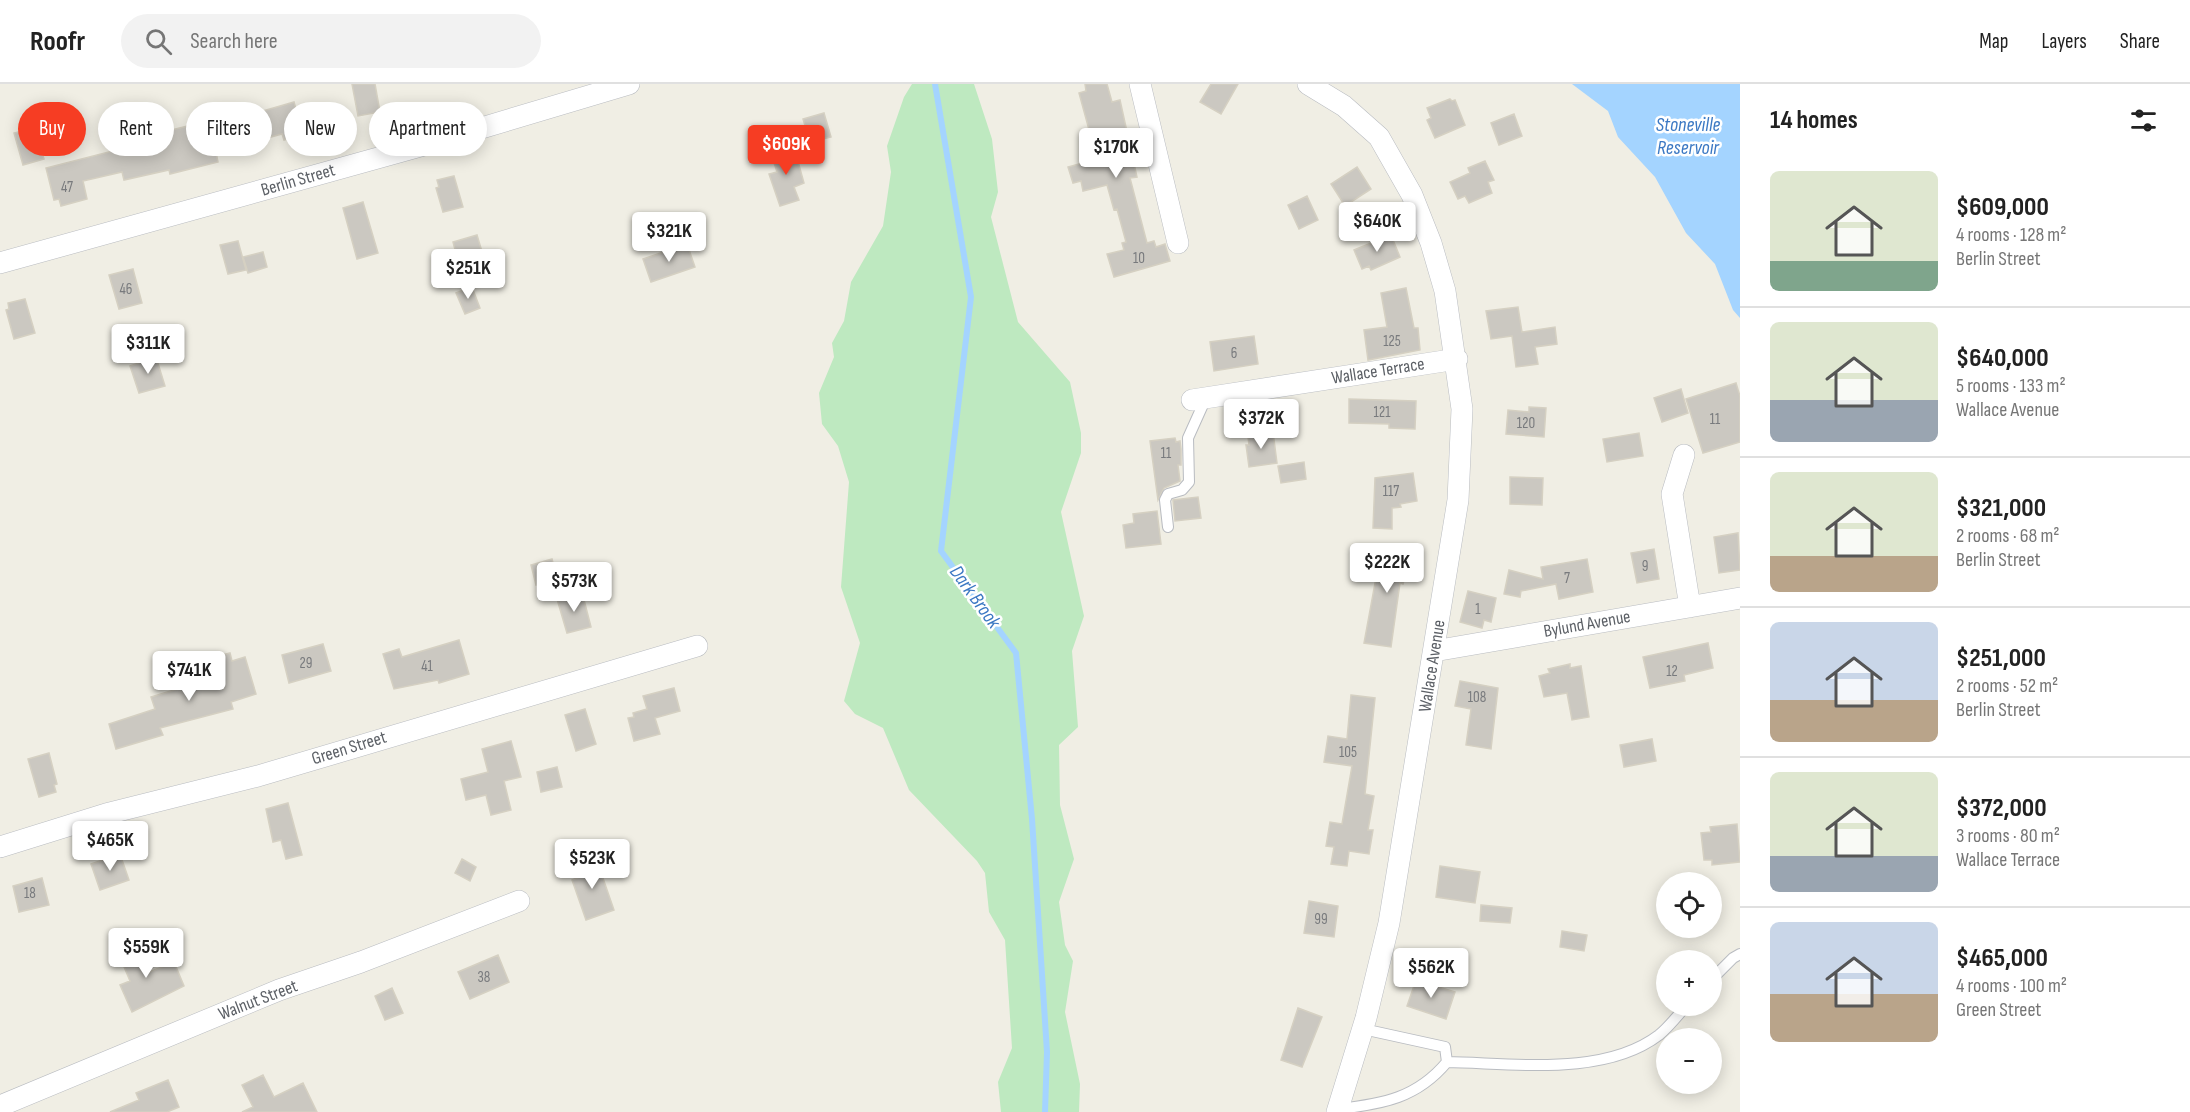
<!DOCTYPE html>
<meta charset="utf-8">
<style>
:root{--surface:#fff;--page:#f2f2f2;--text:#222;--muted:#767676;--line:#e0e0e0;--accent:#f63d23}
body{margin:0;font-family:"Sofia Sans Condensed",sans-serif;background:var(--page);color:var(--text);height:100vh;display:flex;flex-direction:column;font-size:22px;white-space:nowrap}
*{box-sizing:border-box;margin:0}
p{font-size:20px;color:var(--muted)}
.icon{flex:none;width:33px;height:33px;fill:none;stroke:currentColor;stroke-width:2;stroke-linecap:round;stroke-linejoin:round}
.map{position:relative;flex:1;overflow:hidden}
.sheet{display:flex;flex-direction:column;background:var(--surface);width:450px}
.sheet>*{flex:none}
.banner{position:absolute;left:18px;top:18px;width:570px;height:54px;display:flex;gap:12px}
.controls{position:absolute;left:1656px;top:788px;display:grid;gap:12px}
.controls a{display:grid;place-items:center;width:66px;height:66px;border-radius:50%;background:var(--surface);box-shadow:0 3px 15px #0003;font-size:30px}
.price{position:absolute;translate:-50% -51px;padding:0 14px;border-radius:6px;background:#fff;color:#222;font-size:20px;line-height:39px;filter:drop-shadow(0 2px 3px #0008)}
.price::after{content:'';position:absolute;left:50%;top:36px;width:18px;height:14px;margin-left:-9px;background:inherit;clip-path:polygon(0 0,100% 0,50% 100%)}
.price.current{background:var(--accent);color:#fff}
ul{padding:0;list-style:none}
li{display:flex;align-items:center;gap:18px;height:150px;padding:0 30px}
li+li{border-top:2px solid var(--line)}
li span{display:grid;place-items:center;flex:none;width:168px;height:120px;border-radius:9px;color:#555}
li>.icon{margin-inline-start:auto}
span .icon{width:72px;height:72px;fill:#fffc;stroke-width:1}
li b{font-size:26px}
h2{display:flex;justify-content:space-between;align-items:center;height:72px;padding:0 30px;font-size:26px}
.tag{padding:0 21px;border-radius:27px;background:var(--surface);box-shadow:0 3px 15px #0003;font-size:21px;line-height:54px}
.tag.current{background:var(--accent);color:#fff}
header{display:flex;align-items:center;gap:36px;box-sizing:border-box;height:84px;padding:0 30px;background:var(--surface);border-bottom:2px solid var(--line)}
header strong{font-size:28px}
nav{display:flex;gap:33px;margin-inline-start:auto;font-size:21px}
.search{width:420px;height:54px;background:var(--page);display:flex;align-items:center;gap:15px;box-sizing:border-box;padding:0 21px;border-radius:33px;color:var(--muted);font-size:22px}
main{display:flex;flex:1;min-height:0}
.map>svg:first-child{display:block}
.green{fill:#bee9c0}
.water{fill:#a4d4ff}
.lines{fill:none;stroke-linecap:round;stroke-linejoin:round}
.stream{stroke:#a4d4ff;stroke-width:6}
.building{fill:#cbc8c1;stroke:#d5d0c2;stroke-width:1.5}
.lane-casing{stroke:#b9bcc1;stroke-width:12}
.street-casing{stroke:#b9bcc1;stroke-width:22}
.lane{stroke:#fff;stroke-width:10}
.street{stroke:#fff;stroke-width:21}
.labels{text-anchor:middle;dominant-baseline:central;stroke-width:5;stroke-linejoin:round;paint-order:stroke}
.number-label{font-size:15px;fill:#787a7d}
.street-label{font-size:18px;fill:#5c6066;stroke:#fff}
.water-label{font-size:20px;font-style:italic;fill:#3b78c3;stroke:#fff}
</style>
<header>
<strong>Roofr</strong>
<div class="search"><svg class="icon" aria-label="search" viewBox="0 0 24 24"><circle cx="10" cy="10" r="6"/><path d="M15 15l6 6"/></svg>Search here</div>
<nav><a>Map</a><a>Layers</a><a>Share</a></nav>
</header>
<main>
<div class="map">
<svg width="1740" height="1028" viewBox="0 0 1740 1028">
<rect width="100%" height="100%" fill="#f0eee4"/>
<!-- green -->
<path class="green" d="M912 0H974L992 55 998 108 991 133 1018 238 1070 298 1081 349V369L1061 428 1084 532 1072 567 1078 643 1059 661 1060 721 1074 775 1059 818 1065 861 1073 877 1065 928 1080 1000 1079 1028H1001L998 998 1012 964 1005 856 989 828 985 789 977 777 909 706 883 644 855 630 844 617 860 559 841 503 849 398 838 362 822 340 819 309 834 273 832 259 844 237 851 198 883 142 891 88 887 62 904 13Z"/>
<!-- water -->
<path class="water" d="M1572 0H1740V234L1733 226 1715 180 1686 149 1655 93 1618 53 1608 27Z"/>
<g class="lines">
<!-- stream -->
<path class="stream" d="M935 0 971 213 941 467 1016 569 1032 735 1047 968 1045 1028"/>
</g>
<!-- building -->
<path class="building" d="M352 0H375L380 28 358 32Z
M1085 0H1107L1112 18 1120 16 1137 93 1130 94 1147 159 1154 157 1156 163 1165 160 1170 177 1114 193 1107 170 1124 166 1122 159 1126 158 1117 125 1114 126 1107 101 1083 107 1081 97 1073 99 1068 83 1097 75 1079 9 1086 7Z
M1211 0H1238L1221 30 1200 18Z
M1450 15 1452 17 1455 16 1465 41 1435 54 1427 36 1431 34 1427 24Z
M294 18 303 51 284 56 282 50 216 68 218 78 170 90 169 86 124 96 122 88 83 97 87 115 61 122 59 115 54 116 46 84 148 58 147 52 208 37 210 42Z
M824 29 831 53 810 58 803 35Z
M1514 30 1522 52 1499 61 1491 39Z
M35 44 44 75 23 81 14 49Z
M794 63 804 99 794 103 799 116 780 122 769 90 777 88 771 69Z
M1485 77 1494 96 1488 98 1492 109 1469 119 1465 112 1458 115 1450 98 1470 89 1468 84Z
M1357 83 1371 105 1345 122 1331 100Z
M454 92 463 123 443 128 436 104 439 103 437 96Z
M1307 112 1318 136 1299 145 1288 121Z
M363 118 378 169 357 175 343 124Z
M477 151 483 171 458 177 453 158Z
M1391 151 1400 173 1371 186 1369 182 1362 185 1354 166Z
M238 157 246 186 228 190 220 161Z
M687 160 695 183 651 198 643 175Z
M263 168 267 183 248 189 243 173Z
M133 185 142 219 119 225 109 191Z
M472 203 480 224 465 230 456 209Z
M1406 204 1414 244H1418L1420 266 1368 276 1364 246 1387 243 1381 209Z
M25 215 35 249 14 255 6 226 9 225 8 219Z
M1518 223 1522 248 1555 243 1557 260 1535 263 1538 280 1516 283 1512 252 1491 255 1486 227Z
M1254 252 1258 280 1214 287 1210 258Z
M156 273 165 302 139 309 130 282Z
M1736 299 1740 312V358L1703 369 1686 315Z
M1681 305 1688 329 1662 338 1654 314Z
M1349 315 1416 317 1415 345 1389 344V340L1349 339Z
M1529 323 1546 324 1544 353 1506 350 1508 326 1529 328Z
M1273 348 1277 379 1249 383 1246 361H1249L1248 353H1253V349Z
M1639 349 1643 372 1607 378 1603 355Z
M1175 354 1176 358 1180 357 1181 365V381H1178L1180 397 1164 404 1158 416 1150 357Z
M1304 378 1306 395 1281 399 1278 382Z
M1413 389 1417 417 1400 420 1401 423 1392 424V445L1373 444 1375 394Z
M1510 393 1543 394 1542 421 1510 420Z
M1198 413 1201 434 1175 437 1173 416Z
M1157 427 1161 460 1126 464 1123 441 1134 439 1133 430Z
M1738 449 1740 486 1719 489 1714 453Z
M1382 461 1408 465 1406 473 1414 475 1411 497 1404 496 1403 500 1400 499 1391 563 1364 559Z
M1654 465 1659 495 1637 499 1631 469Z
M552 475 557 495 536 501 531 481Z
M1587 475 1593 508 1559 515 1556 500 1521 507 1520 513 1504 510 1509 486 1543 495 1541 483Z
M1468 507 1496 514 1491 538 1484 536 1482 544 1460 538Z
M582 508 591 543 567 549 557 515Z
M459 556 469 590 439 599 438 596 394 605 383 570 399 565 402 573Z
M1708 559 1713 584 1684 591 1685 597 1650 604 1643 573Z
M323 560 331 587 289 599 282 571Z
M230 569 232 577 245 573 256 610 231 618 233 625 160 644 163 651 116 665 109 640 155 625 151 613 200 598 198 590 217 584 214 573Z
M1570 580V584L1581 582 1589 633 1572 636 1567 609 1544 613 1539 592 1550 589 1548 585Z
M1460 597 1498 604 1491 665 1466 661 1471 625 1455 622Z
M674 604 680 627 655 634 660 650 634 657 628 634 634 633 633 629 647 625 643 612Z
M1351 611 1375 614 1365 710 1374 712 1368 746H1373L1369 770 1349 767 1347 782 1331 780 1334 763 1326 762 1330 738 1342 740 1352 682 1324 678 1328 652 1347 655Z
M585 625 596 660 576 667 565 631Z
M1652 655 1656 677 1624 683 1620 661Z
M511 657 521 693 504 697 511 726 491 731 486 711 466 716 461 695 488 688 482 665Z
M49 669 57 700 54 701 56 708 39 713 28 675Z
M557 683 562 703 541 708 537 688Z
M288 719 302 771 286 775 281 756 273 758 266 725Z
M1737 740 1740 778 1712 781V776H1704L1701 749 1711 748 1710 743Z
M120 770 129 796 100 806 91 780Z
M596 774 614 826 586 836 572 796 582 792 578 780Z
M462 775 476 783 470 797 455 789Z
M1440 782 1480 788 1475 819 1436 813Z
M42 794 49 821 19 828 13 802Z
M1309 817 1338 822 1334 853 1304 849Z
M1481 821 1512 824 1510 839 1480 837Z
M1562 847 1587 851 1584 867 1560 863Z
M134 857 147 889 174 878 184 902 132 928 120 901 130 897 116 864Z
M498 871 509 898 470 915 458 888Z
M1416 896 1455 908 1446 935 1407 922Z
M392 904 403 929 385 936 375 912Z
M1298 924 1322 933 1302 983 1281 976Z
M263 991 274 1013 303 999 317 1028H242L253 1023 242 1001Z
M168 996 179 1023 167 1028H110L139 1016 136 1009Z"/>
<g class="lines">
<!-- lane casing -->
<g class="lane-casing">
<path id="lane" d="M1168 443 1165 416 1168 410 1182 406 1189 398 1188 354 1206 314
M1712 895 1733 874 1740 870
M1447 978C1513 979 1604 993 1659 951 1669 943 1678 931 1687 921
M1338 1025C1383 1020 1417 1014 1447 978L1445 963 1363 945"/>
</g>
<!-- street casing -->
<g class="street-casing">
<path id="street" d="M1140 0 1178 159
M1308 0 1344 22 1379 53 1412 111 1431 159 1445 207 1462 325 1458 416 1389 839 1366 934 1337 1028
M0 179 421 62 629 0
M1192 316 1457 275
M1684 371 1672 410 1690 523
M1434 567 1740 514
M0 763 106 730 258 692 697 562
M0 1022 279 906 361 878 519 817"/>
</g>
<!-- lane -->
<use href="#lane" class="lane"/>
<!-- street -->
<use href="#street" class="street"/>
</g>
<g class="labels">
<!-- number labels -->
<g class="number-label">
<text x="67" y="103">47</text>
<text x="1139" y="174">10</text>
<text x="126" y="205">46</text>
<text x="1392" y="257">125</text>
<text x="1234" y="269">6</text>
<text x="1382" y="328">121</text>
<text x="1715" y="335">11</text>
<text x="1526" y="339">120</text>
<text x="1166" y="369">11</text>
<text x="1391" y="407">117</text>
<text x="1645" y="482">9</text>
<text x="1567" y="494">7</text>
<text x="1478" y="525">1</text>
<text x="306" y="579">29</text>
<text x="427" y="582">41</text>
<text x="1672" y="587">12</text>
<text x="1477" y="613">108</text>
<text x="1348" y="668">105</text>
<text x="30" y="809">18</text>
<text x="1321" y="835">99</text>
<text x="484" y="893">38</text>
</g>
<!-- street labels -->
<g class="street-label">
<text transform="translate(298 96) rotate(-16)">Berlin Street</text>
<text transform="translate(1378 287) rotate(-9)">Wallace Terrace</text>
<text transform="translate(1587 540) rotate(-10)">Bylund Avenue</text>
<text transform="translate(1432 582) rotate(-81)">Wallace Avenue</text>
<text transform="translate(349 664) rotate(-17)">Green Street</text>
<text transform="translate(258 916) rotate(-21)">Walnut Street</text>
</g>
<!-- water labels -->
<g class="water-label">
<text x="1688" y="41">Stoneville<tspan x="1688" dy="23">Reservoir</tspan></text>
<text transform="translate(975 513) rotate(54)">Dark Brook</text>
</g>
</g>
</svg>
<div class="controls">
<a><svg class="icon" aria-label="locate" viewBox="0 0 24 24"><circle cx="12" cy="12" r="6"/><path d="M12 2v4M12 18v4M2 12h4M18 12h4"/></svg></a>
<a>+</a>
<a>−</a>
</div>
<b class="price current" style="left:786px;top:92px">$609K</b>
<b class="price" style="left:1116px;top:95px">$170K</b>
<b class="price" style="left:1377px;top:169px">$640K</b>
<b class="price" style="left:669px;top:179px">$321K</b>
<b class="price" style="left:468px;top:216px">$251K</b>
<b class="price" style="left:148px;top:291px">$311K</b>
<b class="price" style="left:1261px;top:366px">$372K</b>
<b class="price" style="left:1387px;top:510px">$222K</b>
<b class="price" style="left:574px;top:529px">$573K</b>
<b class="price" style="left:189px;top:618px">$741K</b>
<b class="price" style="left:110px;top:788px">$465K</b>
<b class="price" style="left:592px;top:806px">$523K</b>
<b class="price" style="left:146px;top:895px">$559K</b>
<b class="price" style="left:1431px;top:915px">$562K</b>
<div class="banner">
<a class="tag current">Buy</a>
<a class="tag">Rent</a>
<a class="tag">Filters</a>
<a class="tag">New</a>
<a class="tag">Apartment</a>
</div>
</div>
<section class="sheet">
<h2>14 homes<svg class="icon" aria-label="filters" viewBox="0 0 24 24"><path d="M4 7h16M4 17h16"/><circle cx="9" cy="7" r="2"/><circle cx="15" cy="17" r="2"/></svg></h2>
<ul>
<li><span style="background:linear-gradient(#dfe7d0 75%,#7fa58c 0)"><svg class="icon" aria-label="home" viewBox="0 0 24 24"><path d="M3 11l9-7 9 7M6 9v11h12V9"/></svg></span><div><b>$609,000</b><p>4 rooms · 128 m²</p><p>Berlin Street</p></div></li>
<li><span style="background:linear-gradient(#dfe7d0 65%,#9aa5b1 0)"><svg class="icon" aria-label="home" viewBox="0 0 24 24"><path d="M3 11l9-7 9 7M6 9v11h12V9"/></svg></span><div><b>$640,000</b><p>5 rooms · 133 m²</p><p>Wallace Avenue</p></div></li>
<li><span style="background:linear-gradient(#dfe7d0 70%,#b9a48a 0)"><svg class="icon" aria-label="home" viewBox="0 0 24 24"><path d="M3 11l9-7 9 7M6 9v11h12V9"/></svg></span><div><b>$321,000</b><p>2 rooms · 68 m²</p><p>Berlin Street</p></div></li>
<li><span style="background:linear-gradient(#c9d6e8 65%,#b9a48a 0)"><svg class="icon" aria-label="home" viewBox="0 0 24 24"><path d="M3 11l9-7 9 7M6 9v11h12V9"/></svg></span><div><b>$251,000</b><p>2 rooms · 52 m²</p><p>Berlin Street</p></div></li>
<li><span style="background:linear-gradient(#dfe7d0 70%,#9aa5b1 0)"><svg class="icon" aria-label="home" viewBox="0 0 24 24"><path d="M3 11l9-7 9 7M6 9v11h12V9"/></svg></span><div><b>$372,000</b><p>3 rooms · 80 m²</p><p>Wallace Terrace</p></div></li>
<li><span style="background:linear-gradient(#c9d6e8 60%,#b9a48a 0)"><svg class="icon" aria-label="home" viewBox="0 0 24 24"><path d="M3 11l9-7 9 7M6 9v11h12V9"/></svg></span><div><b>$465,000</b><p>4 rooms · 100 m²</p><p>Green Street</p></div></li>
</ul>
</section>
</main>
